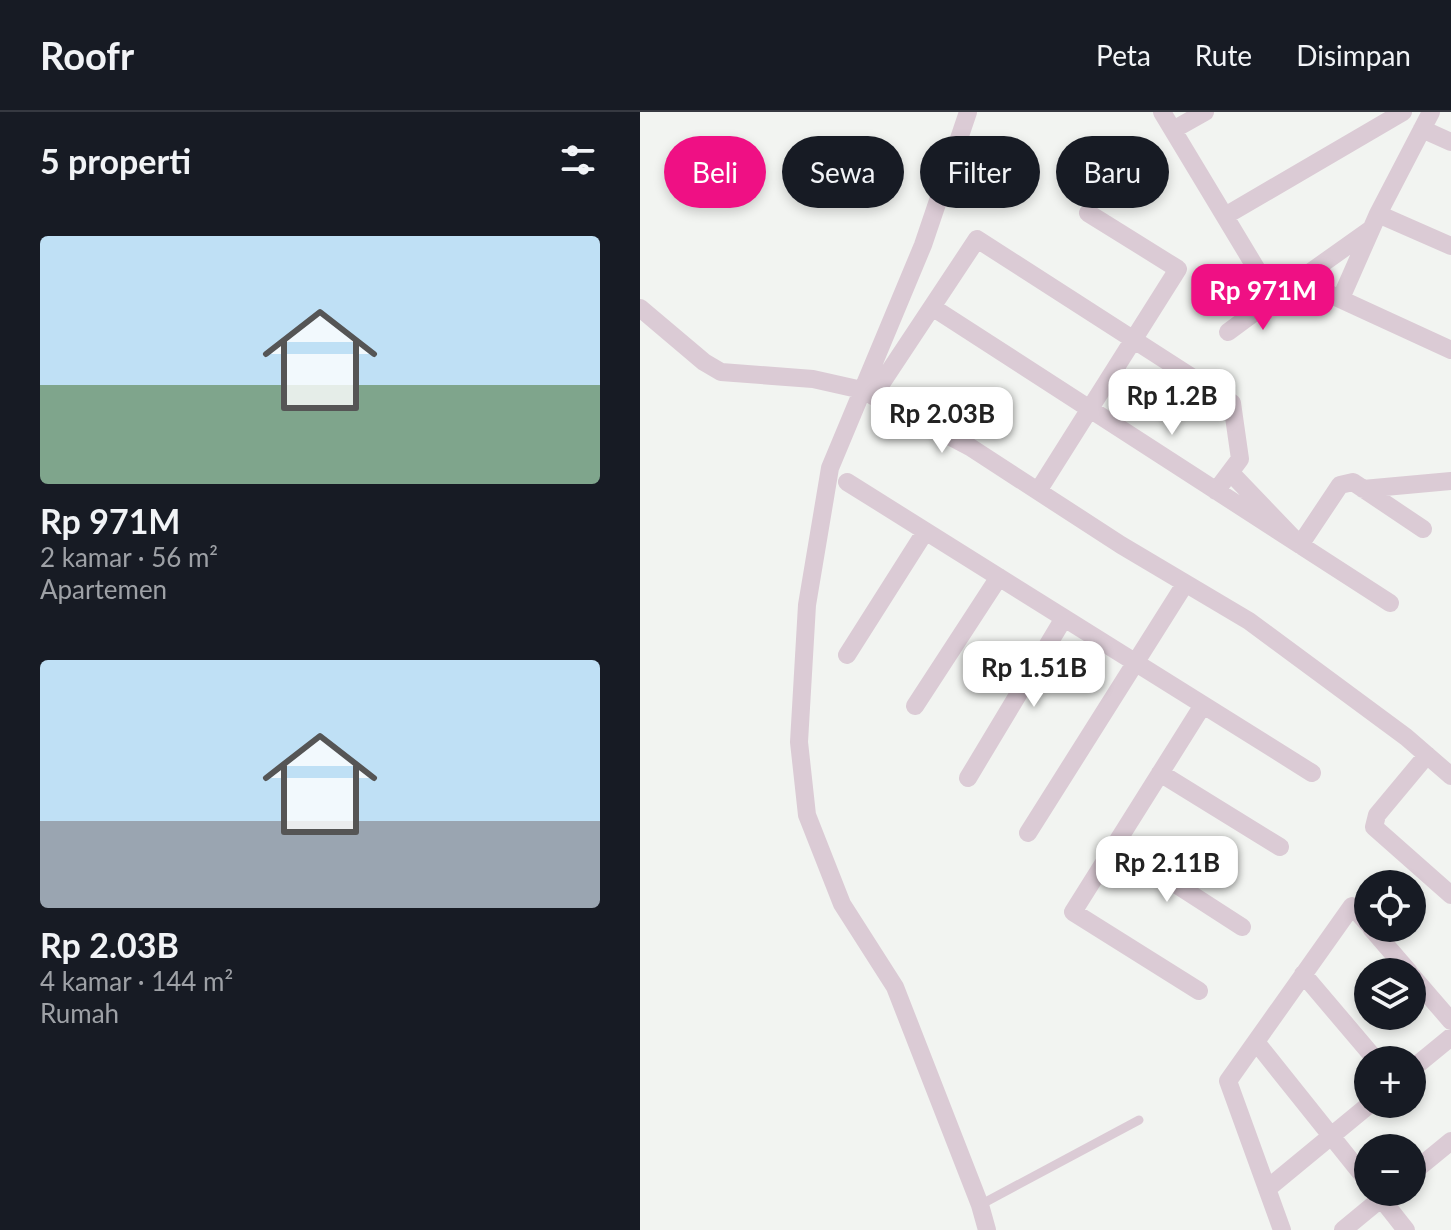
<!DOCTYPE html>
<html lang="id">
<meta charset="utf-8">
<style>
:root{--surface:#171b24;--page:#20242c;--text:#f1f3f6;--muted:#9ea1a6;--line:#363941;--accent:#ef1084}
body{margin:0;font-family:Lato,sans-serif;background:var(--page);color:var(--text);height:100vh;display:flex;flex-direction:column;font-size:30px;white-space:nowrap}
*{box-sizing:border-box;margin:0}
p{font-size:26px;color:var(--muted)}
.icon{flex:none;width:44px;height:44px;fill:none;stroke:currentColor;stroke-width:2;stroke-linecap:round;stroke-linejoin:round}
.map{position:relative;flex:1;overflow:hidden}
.drawer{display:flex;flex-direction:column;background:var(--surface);width:640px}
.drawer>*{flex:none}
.hud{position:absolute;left:24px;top:24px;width:666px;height:72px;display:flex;gap:16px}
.controls{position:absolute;left:714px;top:758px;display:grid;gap:16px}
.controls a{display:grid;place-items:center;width:72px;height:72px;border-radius:50%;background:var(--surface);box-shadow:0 4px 12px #0003;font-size:40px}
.price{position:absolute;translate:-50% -68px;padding:0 18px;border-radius:16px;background:#fff;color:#222;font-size:26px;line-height:52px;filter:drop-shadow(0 2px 4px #0008)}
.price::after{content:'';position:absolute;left:50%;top:48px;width:24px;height:18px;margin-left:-12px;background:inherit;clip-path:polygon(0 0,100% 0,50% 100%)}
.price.active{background:var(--accent);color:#fff}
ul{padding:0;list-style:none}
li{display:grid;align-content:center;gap:16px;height:424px;padding:0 40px}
li span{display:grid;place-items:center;height:248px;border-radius:8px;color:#555}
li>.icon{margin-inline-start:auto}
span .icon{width:144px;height:144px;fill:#fffc;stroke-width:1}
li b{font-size:34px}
h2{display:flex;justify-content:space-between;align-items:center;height:96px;padding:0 40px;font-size:34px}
.tag{padding:0 28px;border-radius:36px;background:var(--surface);box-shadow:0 4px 12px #0003;font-size:28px;line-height:72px}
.tag.active{background:var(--accent);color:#fff}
header{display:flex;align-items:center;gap:48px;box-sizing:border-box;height:112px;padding:0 40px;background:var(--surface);border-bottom:2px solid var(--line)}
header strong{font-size:38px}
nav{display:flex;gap:44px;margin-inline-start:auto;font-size:28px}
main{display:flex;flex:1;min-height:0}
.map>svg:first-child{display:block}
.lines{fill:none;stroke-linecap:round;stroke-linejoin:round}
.lane{stroke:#dbcbd5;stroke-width:9}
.street{stroke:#dbcbd5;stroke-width:18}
</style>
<header>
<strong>Roofr</strong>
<nav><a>Peta</a><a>Rute</a><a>Disimpan</a></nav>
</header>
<main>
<section class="drawer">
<h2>5 properti<svg class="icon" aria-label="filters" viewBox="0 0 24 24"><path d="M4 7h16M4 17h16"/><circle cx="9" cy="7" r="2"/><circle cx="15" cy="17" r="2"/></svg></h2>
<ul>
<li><span style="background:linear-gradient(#bfe0f5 60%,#7fa58c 0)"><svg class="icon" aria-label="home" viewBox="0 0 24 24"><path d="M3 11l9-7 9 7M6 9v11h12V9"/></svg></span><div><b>Rp 971M</b><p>2 kamar · 56 m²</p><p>Apartemen</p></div></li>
<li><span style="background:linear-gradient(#bfe0f5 65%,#9aa5b1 0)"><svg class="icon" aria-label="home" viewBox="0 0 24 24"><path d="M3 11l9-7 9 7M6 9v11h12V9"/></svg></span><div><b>Rp 2.03B</b><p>4 kamar · 144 m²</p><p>Rumah</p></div></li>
</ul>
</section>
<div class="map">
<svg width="811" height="1118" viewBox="0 0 811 1118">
<rect width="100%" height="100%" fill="#f2f4f1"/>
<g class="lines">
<!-- lane -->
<path class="lane" d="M340 1093 499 1008"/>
<!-- street -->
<path class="street" d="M328 0 283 133 190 356 167 493 159 630 167 703 202 792 255 875 340 1093 347 1118
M522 0 634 186 731 117
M782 17 811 30
M533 18 565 0
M738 102 811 134
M585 104 763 0
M661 169 811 238
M701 186 738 102 791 0
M292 195 750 491
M0 196 64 250 81 260 173 267 222 278 330 335 481 433 609 509 766 625 811 664
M588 220 634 186
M233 284 337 127 592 291 600 347 576 379
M590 360 660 433 700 373 713 370 783 417
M207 370 672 661
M723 377 811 369
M398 379 538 157 448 101
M207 543 285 420
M275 594 359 465
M787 643 737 703 734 715 811 783
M520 661 640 735
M328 666 424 506
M388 721 545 472
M475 733 602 815
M731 816 769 860
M663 862 736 948
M772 864 811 909
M559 879 433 800 563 593
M616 930 728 1070
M772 957 811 925
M772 1061 811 1029
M627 1077 730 992
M736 1080 766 1118
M642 1118 588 969 712 794 728 812
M703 1118 749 1080"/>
</g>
</svg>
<div class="controls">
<a><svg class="icon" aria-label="locate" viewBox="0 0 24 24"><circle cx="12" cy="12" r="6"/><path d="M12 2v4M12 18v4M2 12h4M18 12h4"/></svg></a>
<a><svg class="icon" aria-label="layers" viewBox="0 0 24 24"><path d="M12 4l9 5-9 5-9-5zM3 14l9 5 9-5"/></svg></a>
<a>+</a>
<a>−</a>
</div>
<b class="price active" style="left:623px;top:220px">Rp 971M</b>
<b class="price" style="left:532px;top:325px">Rp 1.2B</b>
<b class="price" style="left:302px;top:343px">Rp 2.03B</b>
<b class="price" style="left:394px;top:597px">Rp 1.51B</b>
<b class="price" style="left:527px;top:792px">Rp 2.11B</b>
<div class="hud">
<a class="tag active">Beli</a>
<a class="tag">Sewa</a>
<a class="tag">Filter</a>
<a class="tag">Baru</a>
</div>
</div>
</main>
